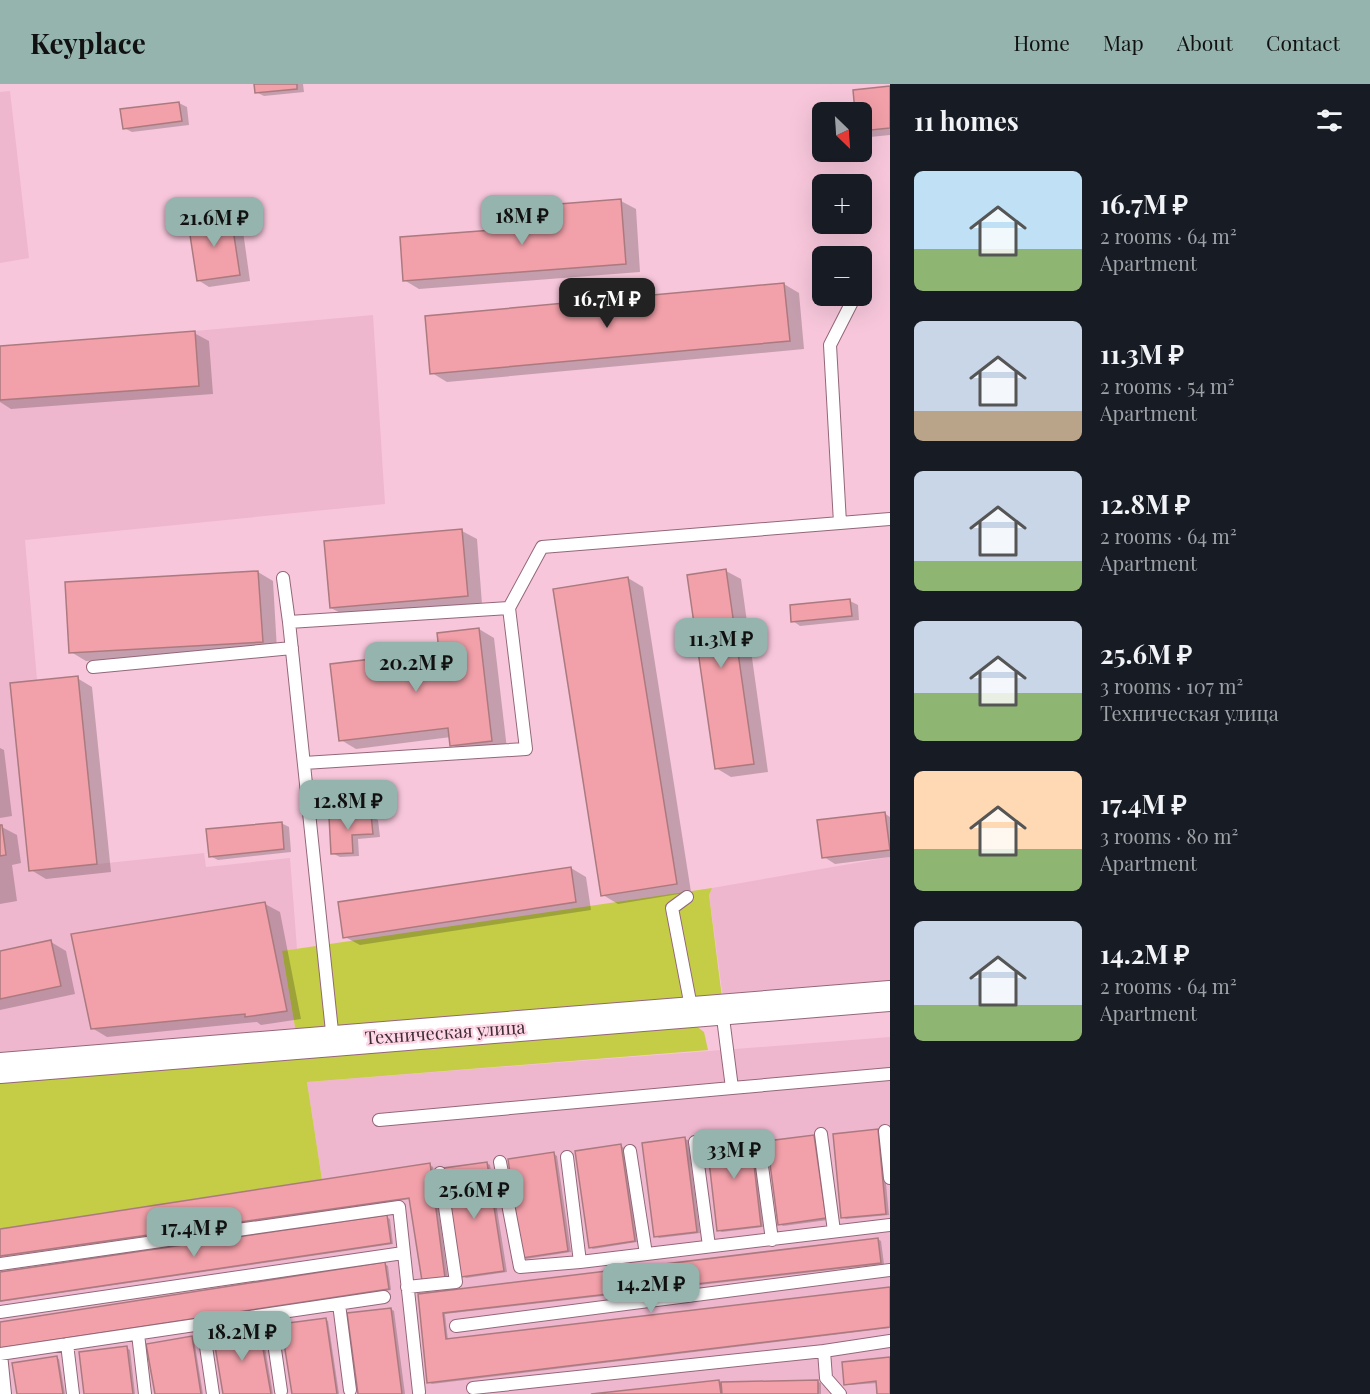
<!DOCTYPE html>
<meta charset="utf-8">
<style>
:root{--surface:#171b24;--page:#20242c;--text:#f1f3f6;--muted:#9ea1a6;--accent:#95b4ae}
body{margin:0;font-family:"Playfair Display",serif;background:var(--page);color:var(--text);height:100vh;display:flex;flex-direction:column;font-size:22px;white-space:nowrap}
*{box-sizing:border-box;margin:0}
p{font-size:20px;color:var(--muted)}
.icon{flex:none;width:33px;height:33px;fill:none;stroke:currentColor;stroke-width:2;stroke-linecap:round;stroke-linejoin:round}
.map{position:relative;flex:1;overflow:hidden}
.drawer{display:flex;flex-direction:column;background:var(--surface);width:480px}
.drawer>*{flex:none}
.needle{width:39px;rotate:155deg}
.controls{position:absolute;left:812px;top:18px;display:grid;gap:12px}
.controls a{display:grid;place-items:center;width:60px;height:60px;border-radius:9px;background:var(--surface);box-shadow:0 6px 24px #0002;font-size:30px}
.price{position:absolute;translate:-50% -51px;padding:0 14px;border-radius:12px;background:var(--accent);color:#111;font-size:20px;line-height:39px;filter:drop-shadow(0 2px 3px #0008)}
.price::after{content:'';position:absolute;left:50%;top:36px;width:18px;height:14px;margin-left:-9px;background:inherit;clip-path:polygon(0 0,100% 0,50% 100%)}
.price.on{background:#222;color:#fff}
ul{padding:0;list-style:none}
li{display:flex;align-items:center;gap:18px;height:150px;padding:0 24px}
li span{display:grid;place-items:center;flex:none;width:168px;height:120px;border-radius:9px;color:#555}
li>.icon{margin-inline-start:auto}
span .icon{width:72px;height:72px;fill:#fffc;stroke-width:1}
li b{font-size:26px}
h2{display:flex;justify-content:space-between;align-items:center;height:72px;padding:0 24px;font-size:26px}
header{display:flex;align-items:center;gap:36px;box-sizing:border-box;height:84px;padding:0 30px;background:var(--accent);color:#111}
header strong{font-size:28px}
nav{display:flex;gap:33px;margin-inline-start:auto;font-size:21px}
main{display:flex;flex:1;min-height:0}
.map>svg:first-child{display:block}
.built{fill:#efb7ce}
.green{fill:#c5cc46}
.shadow{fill:#0003}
.building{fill:#f2a0a9;stroke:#ab7a7f;stroke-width:1.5}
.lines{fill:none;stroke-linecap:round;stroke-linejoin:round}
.service-casing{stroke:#936779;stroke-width:14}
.tertiary-casing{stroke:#936779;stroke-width:32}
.service{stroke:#fff;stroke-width:12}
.tertiary{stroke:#fff;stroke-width:30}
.labels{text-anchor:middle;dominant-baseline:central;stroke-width:4.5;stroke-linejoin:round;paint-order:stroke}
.street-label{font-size:18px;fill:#3e2b33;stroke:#fed6e6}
</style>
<header>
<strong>Keyplace</strong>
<nav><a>Home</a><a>Map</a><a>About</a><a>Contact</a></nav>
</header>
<main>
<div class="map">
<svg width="890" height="1310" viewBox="0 0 890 1310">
<rect width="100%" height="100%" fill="#f7c6da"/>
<!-- built -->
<path class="built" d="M10 7 29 174 0 179V8Z
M373 231 385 420 25 456 37 596 10 600 29 787 204 769 206 783 290 774 297 865 282 868 296 949 0 975V316L198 302 195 247Z
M890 773V900L723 914 709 811 712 804Z
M890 953V1310H0V1145L322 1096 307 998Z"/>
<!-- green -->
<path class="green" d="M712 804 709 811 722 914 296 949 282 867Z
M692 939 704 948 708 966 307 998 322 1096 0 1145V995Z"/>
<!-- shadow -->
<path class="shadow" d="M256 0H303L304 8 264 12 256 8Z
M890 3V51L870 53 861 48V28H857L854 8Z
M179 19 187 23 189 41 132 48 124 44Z
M621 117 636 125 640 188 419 205 404 196 562 142Z
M231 133 242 140 250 197 209 203 198 196Z
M784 200 799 209 804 265 447 298 432 289Z
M194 249 209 257 213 310 11 325 0 318V263Z
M462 447 477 455 482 520 346 532 331 524Z
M726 487 741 495 768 688 731 693 716 684Z
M258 488 273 497 277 566 86 577 71 568Z
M628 494 643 503 691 808 618 820 603 811Z
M850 517 858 521 859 536 800 542 793 537Z
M479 545 494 554 507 665 467 669 452 661 451 653 356 665 341 656 441 568Z
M77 594 92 603 111 788 46 795 31 786Z
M0 664 4 666 12 732 0 734Z
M884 729 890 733V773L835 780 824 773Z
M371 732 378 736 380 753 358 755 359 772 340 773 332 769Z
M281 739 289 743 291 768 218 776 210 772Z
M0 742 17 751 21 779 12 781 17 817 0 820Z
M571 784 586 793 591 826 360 861 345 853Z
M265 820 280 828 301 935 261 941 257 938 107 953 92 944Z
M51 858 66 867 75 910 0 926V868Z
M750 1047 753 1049 763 1143 722 1148 718 1146Z
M878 1047 881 1049 889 1131 846 1135 843 1133Z
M814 1052 817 1054 828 1136 783 1142 780 1140Z
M684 1055 688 1056 700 1149 659 1154 656 1152Z
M621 1062 624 1064 637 1158 593 1165 590 1163Z
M554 1070 557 1072 571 1168 526 1175 523 1173Z
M487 1079 490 1081 507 1188 466 1194 463 1192Z
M430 1081 433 1083 448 1195 426 1198 411 1115 0 1173V1146Z
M386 1133 390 1135 393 1160 0 1218V1190Z
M878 1155 881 1157 884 1180 445 1230 448 1256 890 1204V1244L432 1300 428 1298 419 1211Z
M385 1180 388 1182 391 1206 0 1266V1239Z
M391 1225 394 1227 405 1310H359Z
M325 1235 328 1237 339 1310H293Z
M259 1244 262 1246 273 1310H224Z
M191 1254 194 1255 203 1310H156Z
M127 1264 130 1266 135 1310H86Z
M56 1274 59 1275 65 1310H18Z
M890 1275V1310H879L878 1299 849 1301 846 1300Z
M719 1297 723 1300 818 1298 821 1299V1310H605Z"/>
<!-- building -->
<path class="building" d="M254 0H297V5L255 9Z
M890 2V44L861 47V28H855L853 6Z
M179 18 182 37 123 45 120 25Z
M621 115 626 180 403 197 400 153 560 141 559 120Z
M231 132 240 191 197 197 188 138Z
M784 199 790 257 430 290 425 232Z
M195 247 199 302 0 316V262Z
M462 445 468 512 330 524 324 457Z
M726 485 754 680 715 685 687 491Z
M258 487 263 558 69 569 65 498Z
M628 493 677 800 601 812 553 505Z
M850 515 852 532 791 538 790 521Z
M479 544 492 657 450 662 448 644 339 657 330 580 439 567 437 549Z
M78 592 97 780 29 787 10 599Z
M885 728 890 766 822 774 817 736Z
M371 730 373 750 352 751 353 769 331 770 329 733Z
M282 738 284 765 209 773 206 745Z
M0 741H2L6 771 0 772Z
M571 783 576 818 343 854 338 818Z
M265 818 287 927 245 933V930L91 945 71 850Z
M51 856 61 902 0 915V867Z
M878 1045 886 1130 841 1134 833 1050Z
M750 1046 761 1142 717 1147 706 1051Z
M814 1051 826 1134 778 1141 767 1057Z
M685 1053 697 1148 654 1153 642 1059Z
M621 1060 635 1157 589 1164 575 1067Z
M554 1068 568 1167 522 1174 508 1075Z
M487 1078 504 1187 461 1193 444 1084Z
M430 1079 445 1194 422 1197 409 1114 0 1172V1145Z
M387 1131 391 1159 0 1217V1188Z
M878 1154 881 1179 443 1229 446 1255 890 1203V1243L427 1299 418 1210Z
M385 1178 389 1205 0 1264V1238Z
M391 1224 402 1310H358L347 1229Z
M326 1234 337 1310H292L281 1240Z
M259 1242 271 1310H223L213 1250Z
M192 1252 201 1310H155L146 1260Z
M127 1262 133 1310H84L79 1268Z
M57 1272 63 1310H17L12 1279Z
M890 1273V1310H877L876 1297 844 1301 842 1278Z
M719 1296 721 1310H591Z
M818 1296V1310H722L721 1298Z"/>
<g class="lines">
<!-- service casing -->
<g class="service-casing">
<path id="service" d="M855 212 830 261 840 439 890 435
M283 494 289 538
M93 583 292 564
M304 679 526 665 509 524
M687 813 672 824 692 928
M722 926 732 1004 890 990
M333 957 289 538 509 524 542 463 840 439
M379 1036 732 1004
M885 1047 890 1094
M821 1050 834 1147
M695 1058 709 1162
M759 1060 772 1156
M630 1067 646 1170
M567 1073 580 1178
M500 1078 520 1183 580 1178 890 1141
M0 1180 399 1123 419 1308
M407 1203 456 1198 440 1089
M339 1220 350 1306
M0 1228 403 1169
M270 1231 281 1307
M203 1242 213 1310
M456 1242 890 1186
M138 1250 145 1310
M67 1260 73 1310
M0 1270 384 1213
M1 1270 5 1310
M473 1304 824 1267
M840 1310 826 1294 824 1267 890 1257"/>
</g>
<!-- tertiary casing -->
<g class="tertiary-casing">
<path id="tertiary" d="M0 984 890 912"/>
</g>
<!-- service -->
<use href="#service" class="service"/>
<!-- tertiary -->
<use href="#tertiary" class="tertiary"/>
</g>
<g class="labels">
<!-- street labels -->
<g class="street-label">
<text transform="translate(445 948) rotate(-4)">Техническая улица</text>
</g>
</g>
</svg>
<div class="controls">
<a><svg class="needle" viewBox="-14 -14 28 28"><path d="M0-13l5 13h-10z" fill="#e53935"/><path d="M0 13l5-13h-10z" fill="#9ea1a6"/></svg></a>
<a>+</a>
<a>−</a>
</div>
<b class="price" style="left:522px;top:162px">18M ₽</b>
<b class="price" style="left:214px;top:164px">21.6M ₽</b>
<b class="price on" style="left:607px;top:245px">16.7M ₽</b>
<b class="price" style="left:721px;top:585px">11.3M ₽</b>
<b class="price" style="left:416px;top:609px">20.2M ₽</b>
<b class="price" style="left:348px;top:747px">12.8M ₽</b>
<b class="price" style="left:734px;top:1096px">33M ₽</b>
<b class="price" style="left:474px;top:1136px">25.6M ₽</b>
<b class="price" style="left:194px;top:1174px">17.4M ₽</b>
<b class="price" style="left:651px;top:1230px">14.2M ₽</b>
<b class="price" style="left:242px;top:1278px">18.2M ₽</b>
</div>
<section class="drawer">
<h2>11 homes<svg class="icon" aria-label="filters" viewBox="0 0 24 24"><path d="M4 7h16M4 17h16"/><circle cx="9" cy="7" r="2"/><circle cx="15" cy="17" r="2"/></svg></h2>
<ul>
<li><span style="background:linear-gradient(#bfe0f5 65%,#8fb573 0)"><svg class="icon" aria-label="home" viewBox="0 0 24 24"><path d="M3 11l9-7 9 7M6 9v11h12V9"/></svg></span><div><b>16.7M ₽</b><p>2 rooms · 64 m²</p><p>Apartment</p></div></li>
<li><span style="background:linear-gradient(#c9d6e8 75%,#b9a48a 0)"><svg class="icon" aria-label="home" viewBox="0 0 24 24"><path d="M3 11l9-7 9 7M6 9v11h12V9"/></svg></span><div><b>11.3M ₽</b><p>2 rooms · 54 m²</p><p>Apartment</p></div></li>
<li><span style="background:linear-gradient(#c9d6e8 75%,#8fb573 0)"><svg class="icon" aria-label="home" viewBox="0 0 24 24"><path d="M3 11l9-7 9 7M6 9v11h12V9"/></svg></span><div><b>12.8M ₽</b><p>2 rooms · 64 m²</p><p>Apartment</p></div></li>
<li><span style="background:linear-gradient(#c9d6e8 60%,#8fb573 0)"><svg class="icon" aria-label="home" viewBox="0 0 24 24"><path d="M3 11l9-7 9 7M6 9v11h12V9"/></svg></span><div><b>25.6M ₽</b><p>3 rooms · 107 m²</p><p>Техническая улица</p></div></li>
<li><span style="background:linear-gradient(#ffd9b3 65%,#8fb573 0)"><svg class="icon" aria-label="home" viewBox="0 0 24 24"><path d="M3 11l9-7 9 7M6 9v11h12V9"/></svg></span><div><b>17.4M ₽</b><p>3 rooms · 80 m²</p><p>Apartment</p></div></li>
<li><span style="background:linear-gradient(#c9d6e8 70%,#8fb573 0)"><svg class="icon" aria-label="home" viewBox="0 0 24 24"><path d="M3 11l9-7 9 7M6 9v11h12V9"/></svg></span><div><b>14.2M ₽</b><p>2 rooms · 64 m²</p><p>Apartment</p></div></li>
</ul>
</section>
</main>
